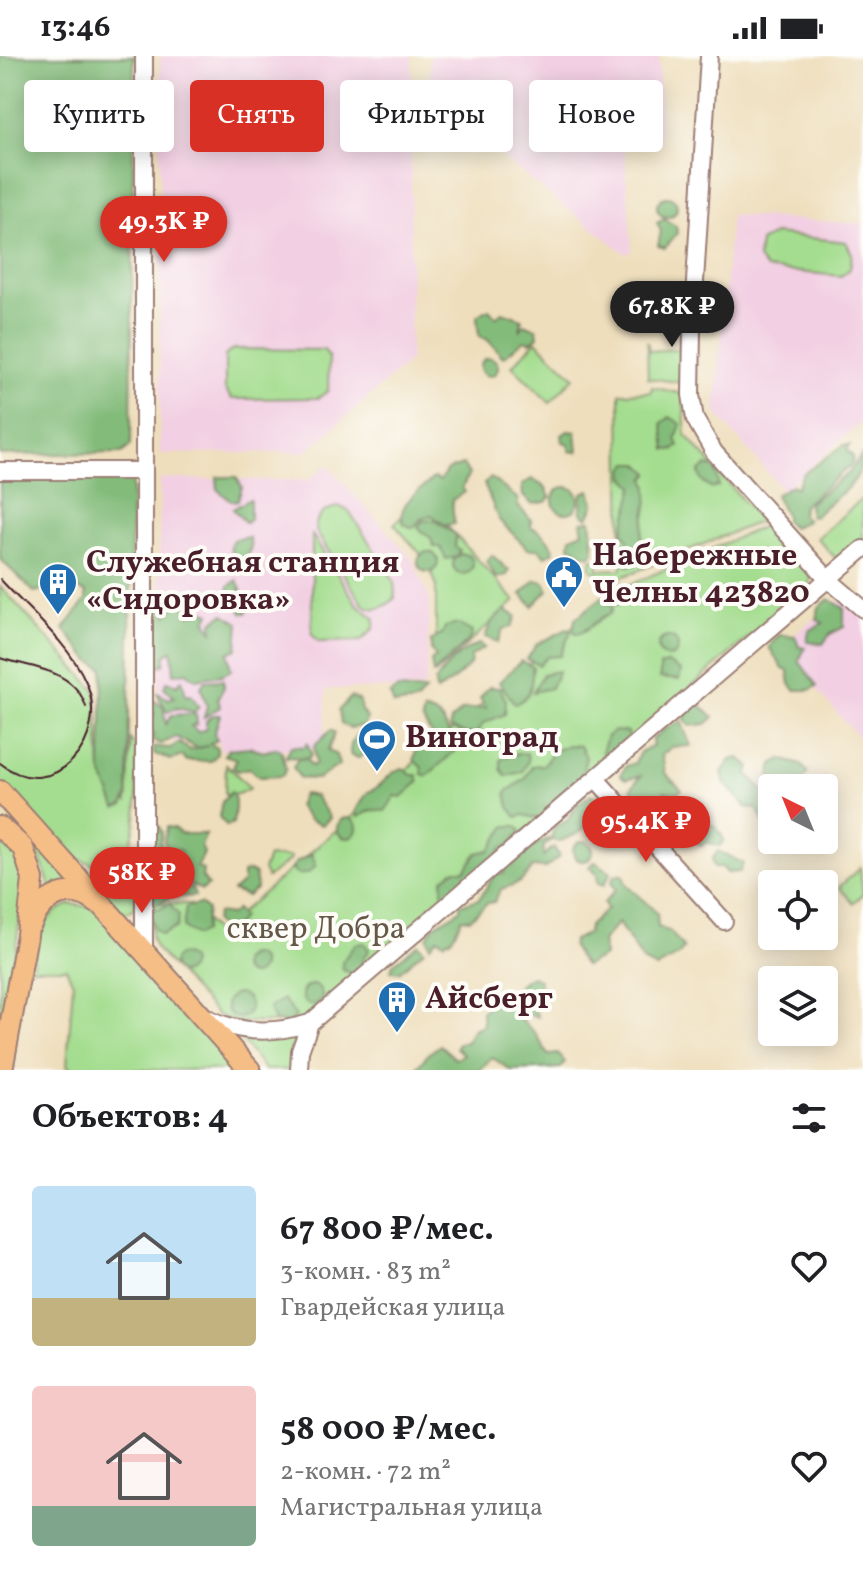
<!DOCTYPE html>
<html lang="ru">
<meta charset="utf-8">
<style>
:root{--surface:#fff;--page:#f2f2f2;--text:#202124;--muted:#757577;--accent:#d93025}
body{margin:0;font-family:Vollkorn,serif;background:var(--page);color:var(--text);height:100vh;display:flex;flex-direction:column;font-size:30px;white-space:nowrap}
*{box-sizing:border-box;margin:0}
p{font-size:26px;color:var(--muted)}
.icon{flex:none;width:44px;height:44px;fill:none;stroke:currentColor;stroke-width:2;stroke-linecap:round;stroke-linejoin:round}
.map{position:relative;height:1014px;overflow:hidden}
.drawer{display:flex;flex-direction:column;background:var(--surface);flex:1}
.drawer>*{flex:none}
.banner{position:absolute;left:24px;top:24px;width:816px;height:72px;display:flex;gap:16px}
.needle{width:52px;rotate:317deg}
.controls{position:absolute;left:758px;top:718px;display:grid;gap:16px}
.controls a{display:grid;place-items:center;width:80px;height:80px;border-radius:8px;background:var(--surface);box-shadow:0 4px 20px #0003;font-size:40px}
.price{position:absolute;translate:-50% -68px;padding:0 18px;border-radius:28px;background:var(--accent);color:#fff;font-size:26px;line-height:52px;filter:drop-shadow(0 2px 4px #0008)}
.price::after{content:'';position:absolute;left:50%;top:48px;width:24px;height:18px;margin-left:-12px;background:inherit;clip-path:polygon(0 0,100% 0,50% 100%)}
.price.selected{background:#222;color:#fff}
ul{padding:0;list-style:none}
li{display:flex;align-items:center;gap:24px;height:200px;padding:0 32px}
li span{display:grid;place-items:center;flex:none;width:224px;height:160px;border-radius:8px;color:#555}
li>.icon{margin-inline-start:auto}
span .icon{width:96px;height:96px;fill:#fffc;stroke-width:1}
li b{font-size:34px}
h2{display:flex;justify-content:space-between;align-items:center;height:96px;padding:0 32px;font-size:34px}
.tag{padding:0 28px;border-radius:8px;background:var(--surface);box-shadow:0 4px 20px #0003;font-size:28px;line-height:72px}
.tag.selected{background:var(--accent);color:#fff}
.status{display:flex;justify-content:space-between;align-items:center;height:56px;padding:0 40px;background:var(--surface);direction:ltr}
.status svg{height:22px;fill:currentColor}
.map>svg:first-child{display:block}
.built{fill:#f2cfe2}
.green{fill:#a4dd8f;stroke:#777e5d;stroke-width:2}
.forest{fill:#83bc7a;stroke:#666e52;stroke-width:2}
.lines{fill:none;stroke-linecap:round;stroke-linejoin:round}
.minor-casing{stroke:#9c7e74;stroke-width:20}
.major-casing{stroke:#9c7e74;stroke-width:24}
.minor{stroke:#fff;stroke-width:16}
.major{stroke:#f6be87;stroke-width:20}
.tram{stroke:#4a1f2b;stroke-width:2}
.labels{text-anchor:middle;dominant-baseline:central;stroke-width:8;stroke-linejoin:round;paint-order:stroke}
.poi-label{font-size:32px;font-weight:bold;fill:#4a1f2b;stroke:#fdfcf7;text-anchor:start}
.park-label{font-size:32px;fill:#655849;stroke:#fdfcf7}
</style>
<div class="status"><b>13:46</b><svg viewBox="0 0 49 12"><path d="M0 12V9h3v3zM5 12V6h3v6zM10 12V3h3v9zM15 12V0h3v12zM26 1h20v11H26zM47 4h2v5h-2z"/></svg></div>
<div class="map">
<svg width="863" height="1014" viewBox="0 0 863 1014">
<rect width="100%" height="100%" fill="#fdfcf7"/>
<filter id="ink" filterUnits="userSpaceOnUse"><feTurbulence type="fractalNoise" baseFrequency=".0125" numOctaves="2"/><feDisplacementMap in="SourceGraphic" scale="16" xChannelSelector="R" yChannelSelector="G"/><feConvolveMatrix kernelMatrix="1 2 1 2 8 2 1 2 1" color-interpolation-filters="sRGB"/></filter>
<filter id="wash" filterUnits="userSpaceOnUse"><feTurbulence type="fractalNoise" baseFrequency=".006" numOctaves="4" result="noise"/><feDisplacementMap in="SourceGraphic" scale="32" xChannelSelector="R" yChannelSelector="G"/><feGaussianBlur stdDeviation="1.8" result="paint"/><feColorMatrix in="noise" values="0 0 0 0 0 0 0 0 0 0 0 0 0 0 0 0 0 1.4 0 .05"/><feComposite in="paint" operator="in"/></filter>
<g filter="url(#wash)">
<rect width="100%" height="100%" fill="#eedebc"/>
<!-- built -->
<path class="built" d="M160 0H412L410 305 306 396 160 398Z
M430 0H659L660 86 624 89 632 194 626 198 514 111 430 34Z
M731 159 863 168V365L783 434 715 356Z
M327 409 412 502 430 543 426 629 422 632 326 633 324 693 220 694 219 686 158 685 160 423 309 424Z
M835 545 843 546 863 561V676L858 681 780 591Z"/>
<!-- green -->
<path class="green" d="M775 178 846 186 852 198 850 213 841 220 766 213 758 203 760 186Z
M680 283 686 288 684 327 648 322 647 285 649 295 680 293Z
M536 285 574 321 550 347 512 310Z
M233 293 324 294 329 302 328 335 318 342 232 343 225 334V300Z
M652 331 683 338 686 379 761 465 617 523 604 525 591 512V504L598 503V514L622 513 620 337 651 336Z
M422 442 515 545 436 617V527L426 504 394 468Z
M863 442V487L840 507 817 482Z
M340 451 349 455 394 525 395 542C386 551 374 557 363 548L317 477C312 462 326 452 340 451Z
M766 469 806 513 811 521 809 529 304 967 235 966 217 959 156 893 152 885 148 847 190 848 217 877 611 537Z
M312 479 357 548 375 563 374 572 361 585 319 586 312 578Z
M0 530 96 635 101 714 127 746 131 684 136 691C136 718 140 752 133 778 130 791 123 802 110 806 71 821 25 753 0 727Z
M226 708 250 732 238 738H225Z
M8 757 75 826 54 833 50 830 38 796Z
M0 779 28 809 0 995Z
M268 801H291V803L267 822 263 814Z
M137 807 136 852 124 858 103 836 112 823Z
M860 812 863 838 853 847 839 831Z
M71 848 97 852 244 1014H72L67 1009 73 927 66 912H32C37 884 40 858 71 848Z
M238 980H292L296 986 294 1014H265Z"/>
<!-- forest -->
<path class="forest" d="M0 0H134L131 389 122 397 0 399Z
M657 151a10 10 0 1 1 20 0a10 10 0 1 1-20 0Z
M664 163 676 170 677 177 665 192 658 190 661 175 657 167Z
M489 253 496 261 502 256 522 263 520 275 524 268 537 273 538 280 531 286 525 284 503 301 488 284 479 280 477 260Z
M480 311a9 9 0 1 1 18 0a9 9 0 1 1-18 0Z
M670 361 681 368 676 383 679 390 674 394H666L662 367Z
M568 375 576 376 578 396 569 395V388L563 386 562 379Z
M844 389H850L847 394 853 400 852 408 803 450 802 459 807 465 792 471 785 464V458L775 439 792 429 796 432 803 418Z
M861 400C863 433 830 440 815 461L810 460 809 447 849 417Z
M629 407H639L650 417 645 423C656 442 635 477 644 498L635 509 627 510 624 499 628 484 623 476 634 430 625 421 624 413Z
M463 409 469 418 462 432 465 436 452 444 454 468 445 469 431 459 421 463 413 472 404 468C394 448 422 434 434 422L440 425 447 414Z
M706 410 715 412 719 430 711 432 702 425 699 416Z
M126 420 132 424 128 739 123 750 116 752 101 714 103 612 90 605 64 573 86 544V537L71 529 34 536 0 503V422Z
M217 421H236L242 431 238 444 231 445 218 434Z
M491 422 518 443V450L531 464V471C541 475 551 485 554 496L545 500 539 493H528L499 464 484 428Z
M532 423 546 432 550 441 546 446 532 448 523 440 522 429Z
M553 444a13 13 0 1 1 26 0a13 13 0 1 1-26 0Z
M590 434 594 449 588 462 581 457 582 437Z
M250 443V463L246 467 233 453Z
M435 464 456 479 455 491 460 494 457 501 446 503 440 491H434L431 482 418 472 422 465Z
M591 464 594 496 591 500 577 497 576 492 570 490 571 481 583 476 581 466Z
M249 481 251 490 247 504 242 506 240 517H235L230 490 233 484Z
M418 506a10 10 0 1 1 20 0a10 10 0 1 1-20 0Z
M453 508a10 10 0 1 1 20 0a10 10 0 1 1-20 0Z
M492 499 509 515 507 519 496 522 487 505Z
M237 524 244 541 251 546 246 557H242L228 535 229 530Z
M536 524 544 526 548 534 533 550 521 538Z
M609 538a11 11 0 1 1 22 0a11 11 0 1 1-22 0Z
M602 541 613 551 611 557C598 561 591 574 577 578L573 574 575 563Z
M829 543 844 552V571L830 578 823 588 807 586 809 575 823 567 817 563 819 551Z
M184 548 189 559 205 555 210 557 206 566 213 575 212 566 224 558 239 567 237 593 228 597 231 614 222 619 196 623 186 616 174 618 172 594 165 599 164 609 153 611 148 604 153 589 149 557 162 553 167 559 177 549Z
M505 554 516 560 512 571 503 573 498 586 485 581 492 565Z
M458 568 472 576 471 582 433 618 431 605 436 601 431 594V585L442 578 445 571Z
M567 573 571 575 560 600 547 601 539 609 527 603 537 588Z
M779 579 795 580 799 591 805 592 799 605 817 630 810 634H795L790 628 788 615 783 613 769 591Z
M658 591a10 10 0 1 1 20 0a10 10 0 1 1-20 0Z
M479 588 484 592 471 600 470 609C460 618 450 629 436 635L435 626C446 609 460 595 479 588Z
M521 605 533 611C530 628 535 639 515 648L499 626Z
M668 607 681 615 679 624 660 622V610Z
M558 615 551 632 533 636 543 618Z
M182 624 186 640 191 639 199 651 194 656 177 652 167 656 157 637 169 643 174 641 164 631 168 625 177 629Z
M223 624 224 631 218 642 220 651 204 661 207 650 201 631 205 625Z
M489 631 499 632 506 644 505 658 484 667 476 677 466 678 450 672 451 664 463 654 486 652 480 642Z
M397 633 425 635 416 646 394 649 390 638Z
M351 641 359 644 361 655 367 662 363 670 350 672 341 667 339 654Z
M152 644 163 650 166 668 172 659 196 658 197 668 191 670 198 676 206 673V665L212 659H220L214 678 217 684 210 688 217 692V698L211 705H187L182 700 171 704 154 698V691L170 692 179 687 190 694 208 690 197 692 176 681 161 688 149 683 154 679 149 674 148 662 154 659 148 649Z
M697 647 714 661 706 668 690 670 685 663 686 651Z
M424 655C446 657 448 678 456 694L427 720 422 718V712L414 704 416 694 434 682 422 663Z
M681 665 691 690 672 691 662 699 665 717 682 734 676 737 663 735 670 740 666 745 657 746 649 759 638 752V742L631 732 641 720 625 723 621 719 626 710 635 707 640 696 653 690 652 684 665 673Z
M331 674 335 677 328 694 336 699 339 709 318 723 300 722 293 711 298 703H307L312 710 316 707 314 690Z
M615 675 628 676 630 688 610 704 602 696 607 680Z
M359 676 373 678 376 688 359 702 351 700C348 693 353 681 359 676Z
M307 687 312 699 308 702 286 701 291 690 304 691Z
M568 689 580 690 586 701 579 733 553 754 546 753 542 764 524 759 517 761 509 751 506 736 525 723 532 710 543 709 554 695Z
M250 691 263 696 277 692 282 696 286 714 282 720 259 721 249 712 237 715 233 711 237 703 224 699 229 693Z
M527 697 528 705 522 716 506 720 501 713V704L509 699Z
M739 702 750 710 748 718 772 744V771L763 765 757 753 746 751 725 728 722 716 731 704Z
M781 703 801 709 808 716 797 732H785L770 720 773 708Z
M403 712 411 719H417L419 726 402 741 395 740 385 755 372 754 358 761 356 754 368 736C383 732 388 715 403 712Z
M231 736C238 742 234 758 233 767L227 770 219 761 222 746Z
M603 737 614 745 617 759 592 758 586 771 577 778 558 786 551 783 554 772 567 765 578 748 591 738 594 741Z
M303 738 315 740 330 762 322 769 309 764 298 750Z
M672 745 689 746 696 754 680 762 654 760 663 747 669 751Z
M696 759 697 764C709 765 719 771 724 784L720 790 707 786 701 790 676 769 687 760Z
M337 772a10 10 0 1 1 20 0a10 10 0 1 1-20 0Z
M148 768 159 770 162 777 160 787 165 794 174 796 175 805 182 809 179 817 184 830 192 832 195 840 171 841 157 848 148 840Z
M506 770H517L521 775 509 791 502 792 496 803 448 845 443 843V823L454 814H465L477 797 490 794Z
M167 771 174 772 181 778H206L201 790 204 797 197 812 203 814 202 821 208 829 202 834 189 828 183 820 180 794 167 793 164 785Z
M547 783 551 784 544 790 543 800 554 791 559 801 545 812 532 811C522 828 518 827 501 833L494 846 487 847 470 863 462 862 452 882 444 886 437 882 430 890 427 881 434 870 460 854V849L479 843 495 818H504L505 808C520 800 531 789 547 783Z
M573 795a10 10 0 1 1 20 0a10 10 0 1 1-20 0Z
M718 795 743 807 740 816 727 817 722 811H714L712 803Z
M312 798 316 810 308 817 298 819 292 814 295 807Z
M595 806 611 816 604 829 598 827 597 818 589 811Z
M249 815 255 818 257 832 247 840 233 835 243 826V817Z
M615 819H623L626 828 657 857 658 871 671 876 684 893 679 899 656 912 643 905 618 867 602 885 604 900 585 910 572 891 573 884 587 878 589 870 607 853 604 847 616 833 611 827Z
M169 847 179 860 177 871 161 879 154 873 150 859 154 852 161 853Z
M200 848 207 854 204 875 196 880 183 872 186 851Z
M236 854 242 861 232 875 223 876 215 865 217 857 231 859Z
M364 887 369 894 362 904 363 911 353 918 343 914 342 906 355 888Z
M418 888 424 894 399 916 391 915 393 908Z
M242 909a10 10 0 1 1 20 0a10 10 0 1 1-20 0Z
M173 908a9 9 0 1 1 18 0a9 9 0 1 1-18 0Z
M533 920 540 925V934L545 937 532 946 538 961 524 958 521 964 535 977 548 999 558 998 565 1006 561 1012 510 1014 492 1001 480 1014H415L428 998 440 989 456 1003 463 998 456 992 458 987 466 986 473 973 483 969 482 955C492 944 496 948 506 941 517 933 520 924 533 920Z
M302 939a10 10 0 1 1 20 0a10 10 0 1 1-20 0Z
M226 950a12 12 0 1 1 24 0a12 12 0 1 1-24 0Z
M283 943 296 960 288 967 274 966 269 952Z"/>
</g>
<g filter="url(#ink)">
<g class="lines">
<!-- minor casing -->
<g class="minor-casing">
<path id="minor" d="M709 0 692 274 691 339 695 363 714 396 828 523 863 553
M0 415H144
M597 724 724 865
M144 894V0
M202 959C236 978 274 978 310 967L863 493
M299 1014 300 995 310 967"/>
</g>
<!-- major casing -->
<g class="major-casing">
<path id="major" d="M0 735 250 1014
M0 771 23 792 33 823 27 879 2 1014
M31 868C42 840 71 826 97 847"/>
</g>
<!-- minor -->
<use href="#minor" class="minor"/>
<!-- major -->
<use href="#major" class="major"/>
<!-- tram -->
<path class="tram" d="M0 523C28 554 69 587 86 626 111 682 54 751 0 707
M0 602C31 612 75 613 86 651"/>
</g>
</g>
<!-- icons -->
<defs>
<g id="civic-pin" transform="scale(2)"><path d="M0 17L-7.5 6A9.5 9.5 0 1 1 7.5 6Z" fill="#1f6fb2" stroke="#fdfcf7"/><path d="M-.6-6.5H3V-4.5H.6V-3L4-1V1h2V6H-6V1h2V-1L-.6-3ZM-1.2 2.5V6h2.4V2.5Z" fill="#fff"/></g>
<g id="building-pin" transform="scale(2)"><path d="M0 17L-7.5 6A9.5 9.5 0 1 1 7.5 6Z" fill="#1f6fb2" stroke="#fdfcf7"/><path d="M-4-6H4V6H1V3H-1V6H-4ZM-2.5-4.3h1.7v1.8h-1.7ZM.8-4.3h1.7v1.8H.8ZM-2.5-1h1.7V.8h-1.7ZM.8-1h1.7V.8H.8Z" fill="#fff"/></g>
<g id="stadium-pin" transform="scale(2)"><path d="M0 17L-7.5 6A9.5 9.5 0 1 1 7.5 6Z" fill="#1f6fb2" stroke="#fdfcf7"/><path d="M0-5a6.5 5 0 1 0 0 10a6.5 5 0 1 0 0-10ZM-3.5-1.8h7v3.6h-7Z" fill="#fff"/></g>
</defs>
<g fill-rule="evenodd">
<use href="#civic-pin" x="564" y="519"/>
<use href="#building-pin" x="58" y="526"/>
<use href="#stadium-pin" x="377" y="683"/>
<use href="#building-pin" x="397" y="944"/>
</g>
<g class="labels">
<!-- poi labels -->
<g class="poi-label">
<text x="592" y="501">Набережные<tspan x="592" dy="37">Челны 423820</tspan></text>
<text x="86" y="508">Служебная станция<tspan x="86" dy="37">«Сидоровка»</tspan></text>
<text x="405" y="683">Виноград</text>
<text x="425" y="944">Айсберг</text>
</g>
<!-- park labels -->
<g class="park-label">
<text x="316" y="874">сквер Добра</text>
</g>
</g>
</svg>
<div class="controls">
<a><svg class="needle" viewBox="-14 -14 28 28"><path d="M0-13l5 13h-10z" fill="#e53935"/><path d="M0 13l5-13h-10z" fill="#757577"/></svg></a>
<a><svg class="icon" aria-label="locate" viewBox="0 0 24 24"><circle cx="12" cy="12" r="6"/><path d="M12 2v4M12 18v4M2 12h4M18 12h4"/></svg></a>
<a><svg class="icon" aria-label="layers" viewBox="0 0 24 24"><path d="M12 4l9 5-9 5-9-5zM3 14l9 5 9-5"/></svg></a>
</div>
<b class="price" style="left:164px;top:208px">49.3K ₽</b>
<b class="price selected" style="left:672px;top:293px">67.8K ₽</b>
<b class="price" style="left:646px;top:808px">95.4K ₽</b>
<b class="price" style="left:142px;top:859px">58K ₽</b>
<div class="banner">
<a class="tag">Купить</a>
<a class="tag selected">Снять</a>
<a class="tag">Фильтры</a>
<a class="tag">Новое</a>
</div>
</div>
<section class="drawer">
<h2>Объектов: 4<svg class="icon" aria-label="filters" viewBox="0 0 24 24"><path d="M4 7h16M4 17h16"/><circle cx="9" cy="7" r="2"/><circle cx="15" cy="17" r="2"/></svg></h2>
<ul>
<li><span style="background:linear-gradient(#bfe0f5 70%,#c2b280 0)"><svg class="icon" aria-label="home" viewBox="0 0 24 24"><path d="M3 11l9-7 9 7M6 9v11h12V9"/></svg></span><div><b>67 800 ₽/мес.</b><p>3-комн. · 83 m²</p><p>Гвардейская улица</p></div><svg class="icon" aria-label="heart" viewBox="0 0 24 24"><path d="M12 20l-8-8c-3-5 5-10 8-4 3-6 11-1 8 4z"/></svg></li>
<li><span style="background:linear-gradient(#f6c9c9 75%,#7fa58c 0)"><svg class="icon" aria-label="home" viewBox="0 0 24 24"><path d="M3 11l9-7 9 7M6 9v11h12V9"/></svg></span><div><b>58 000 ₽/мес.</b><p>2-комн. · 72 m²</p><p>Магистральная улица</p></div><svg class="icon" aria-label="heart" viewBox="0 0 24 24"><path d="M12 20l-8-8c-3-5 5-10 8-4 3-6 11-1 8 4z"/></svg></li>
</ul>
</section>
